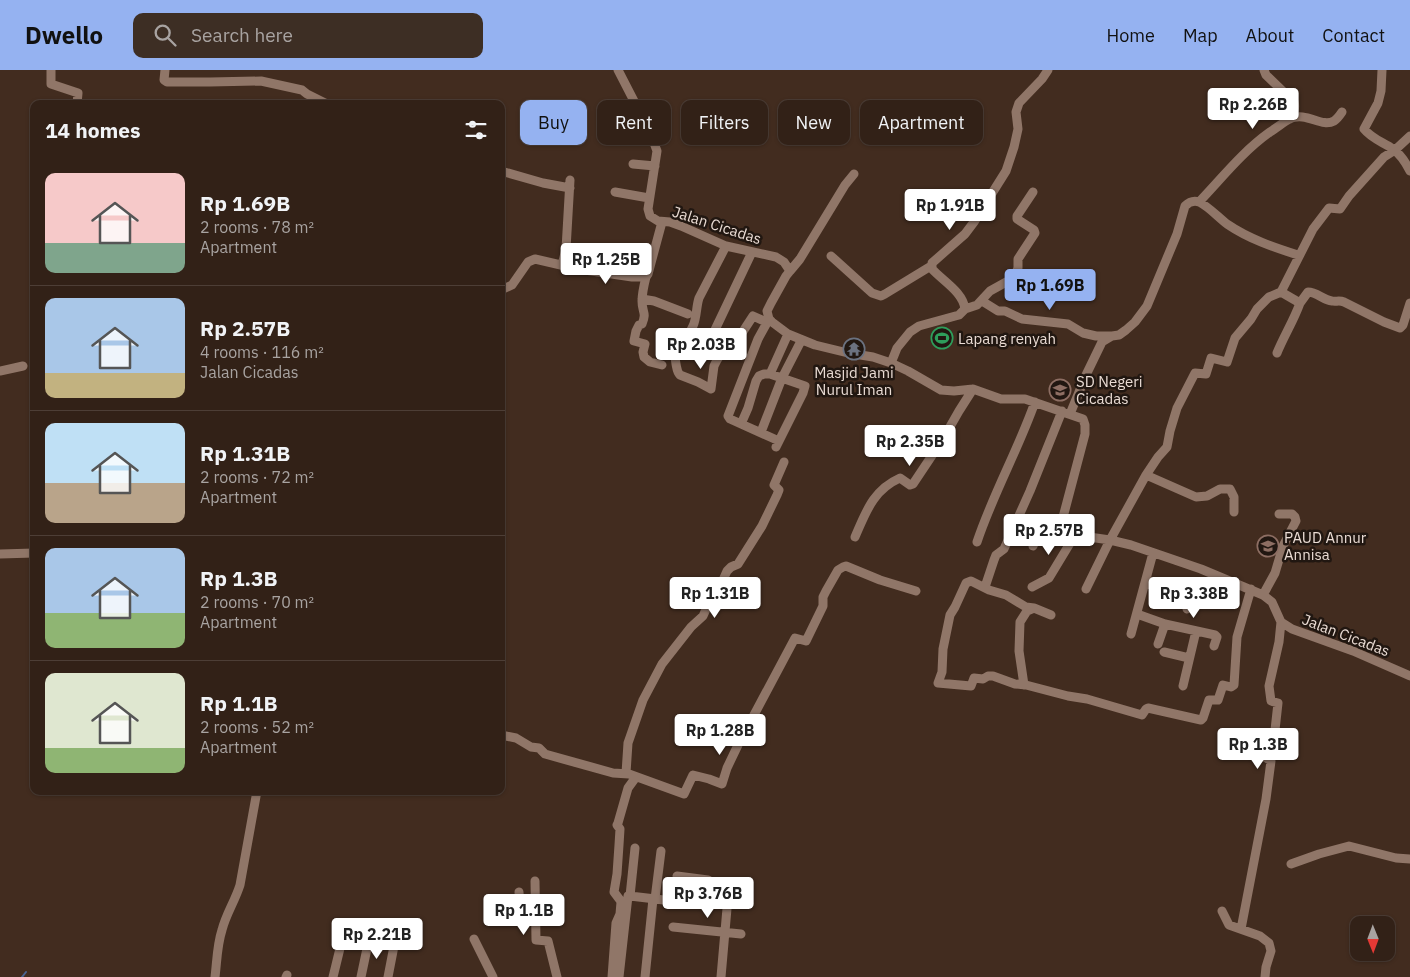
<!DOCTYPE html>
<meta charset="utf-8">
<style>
:root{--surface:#322117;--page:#3d2e24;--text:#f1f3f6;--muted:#a8a3a1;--line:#4d3e36;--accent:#95b2f1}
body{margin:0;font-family:"IBM Plex Sans",sans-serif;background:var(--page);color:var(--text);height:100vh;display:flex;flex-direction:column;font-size:19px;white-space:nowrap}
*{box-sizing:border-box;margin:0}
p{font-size:16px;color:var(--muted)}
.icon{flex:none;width:28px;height:28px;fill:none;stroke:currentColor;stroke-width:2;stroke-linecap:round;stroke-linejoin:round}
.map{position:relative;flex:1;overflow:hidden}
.drawer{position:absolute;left:30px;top:30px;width:475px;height:695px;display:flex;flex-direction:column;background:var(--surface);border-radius:10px;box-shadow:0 1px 4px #0004,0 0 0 1px var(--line)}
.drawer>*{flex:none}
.banner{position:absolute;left:520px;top:30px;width:475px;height:45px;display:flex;gap:10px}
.needle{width:32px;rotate:179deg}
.buttons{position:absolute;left:1350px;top:846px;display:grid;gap:10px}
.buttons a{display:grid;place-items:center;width:45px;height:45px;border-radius:10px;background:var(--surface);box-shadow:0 1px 4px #0004,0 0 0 1px var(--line);font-size:25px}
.price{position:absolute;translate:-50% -42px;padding:0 11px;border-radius:5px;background:#fff;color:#222;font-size:16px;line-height:32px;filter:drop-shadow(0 1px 2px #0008)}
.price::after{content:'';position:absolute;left:50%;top:30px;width:15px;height:11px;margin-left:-8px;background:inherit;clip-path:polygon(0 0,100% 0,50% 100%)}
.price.selected{background:var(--accent);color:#111}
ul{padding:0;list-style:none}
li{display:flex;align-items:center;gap:15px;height:125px;padding:0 15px}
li+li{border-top:1px solid var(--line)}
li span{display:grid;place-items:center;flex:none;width:140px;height:100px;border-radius:10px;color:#555}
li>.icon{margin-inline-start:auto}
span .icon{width:60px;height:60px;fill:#fffc;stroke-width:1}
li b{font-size:21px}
h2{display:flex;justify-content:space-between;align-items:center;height:60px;padding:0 15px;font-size:21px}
.tag{padding:0 18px;border-radius:10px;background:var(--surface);box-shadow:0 1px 4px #0004,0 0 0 1px var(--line);font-size:18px;line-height:45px}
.tag.selected{background:var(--accent);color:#111}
header{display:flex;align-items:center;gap:30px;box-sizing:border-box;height:70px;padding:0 25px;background:var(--accent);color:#111}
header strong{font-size:24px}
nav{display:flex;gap:28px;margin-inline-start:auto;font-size:18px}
.search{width:350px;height:45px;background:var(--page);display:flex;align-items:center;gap:12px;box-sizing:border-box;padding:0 18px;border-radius:10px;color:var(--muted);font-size:19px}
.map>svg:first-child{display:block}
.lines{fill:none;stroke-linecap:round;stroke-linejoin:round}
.stream{stroke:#496494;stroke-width:2}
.minor{stroke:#907668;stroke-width:9}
.labels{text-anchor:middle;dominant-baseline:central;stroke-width:5;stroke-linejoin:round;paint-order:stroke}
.street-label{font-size:15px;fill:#eadcd4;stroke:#211711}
.poi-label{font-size:15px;fill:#eadcd4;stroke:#211711;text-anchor:start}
</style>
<header>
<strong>Dwello</strong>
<div class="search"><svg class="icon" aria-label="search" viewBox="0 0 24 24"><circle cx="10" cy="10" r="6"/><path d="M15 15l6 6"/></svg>Search here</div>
<nav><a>Home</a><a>Map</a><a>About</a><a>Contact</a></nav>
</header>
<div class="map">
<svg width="1410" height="907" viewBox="0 0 1410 907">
<rect width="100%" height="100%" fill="#422c1f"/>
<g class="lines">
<!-- stream -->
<path class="stream" d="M22 907 26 902"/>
<!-- minor -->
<path class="minor" d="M51 0V14L78 23 77 34
M165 0 164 10 167 12H210L261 11 302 20 307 24 327 34
M618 0 650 62 657 81 648 139 650 146 658 151 670 152 681 156 726 176 776 187 784 192 790 201 786 206 771 233 767 241 769 249 772 252 788 264 815 275 848 283 873 287 891 293 908 301 941 320 954 321 973 319 1001 329H1025L1083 349 1085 355V364L1062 451 1065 457 1075 465 1110 470 1131 475 1201 499 1263 525 1272 532 1281 552 1292 559 1353 581 1410 606
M1264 0 1266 5 1294 32C1296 39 1293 43 1290 49
M1382 0 1381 21 1378 33 1364 59C1372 69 1383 72 1393 79 1400 84 1406 93 1410 101
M633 94 655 96
M501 101 543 113 570 118
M615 122 649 128
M1199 132C1222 108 1242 82 1270 62 1276 58 1283 53 1289 49 1307 41 1321 58 1334 51 1337 49 1340 45 1342 42
M726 176 699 228C696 237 697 247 693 256 687 271 672 275 676 294 677 299 677 302 680 305L698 312 711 319 714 296 717 290 730 270 740 266 753 246 766 252
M831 186 872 223 881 226 885 224 931 196
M562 195 566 179 570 110
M790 201 800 189 845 115 854 104
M646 207C644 215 642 223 642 231 642 243 647 242 642 254L639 255 636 261 634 271 645 274 643 282 644 287 650 292 662 295
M501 220 512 215 528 192 535 189 578 199 632 207H646L648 204 662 152
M642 229 654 231 688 244
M982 231 998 241H1005L1022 249 1068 254 1083 263 1096 266H1112
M1300 233 1308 222C1317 222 1323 230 1332 231 1336 232 1339 230 1344 232L1384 252 1400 258 1403 255 1410 233
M965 239 977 235 990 221 1008 211 1016 203 1018 198V189L1035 163 1034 160 1017 149V146L1033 122
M769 249 758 269 728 346 730 349 779 371
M690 262 713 264 730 270
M713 264 752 182
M1277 283C1284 266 1294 250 1300 233L1281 222
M891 293 897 278 910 262 919 256 959 245 965 239C963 222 943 211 932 199V193L965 164 974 152 1006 101 1014 77 1018 59 1016 42 1019 33 1042 9 1048 0
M0 301 23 296
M770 304 788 264
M1070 344 1086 305 1102 272 1112 266 1119 265 1126 260 1135 252 1147 236 1177 164 1185 136C1189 132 1193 130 1199 132 1208 136 1219 148 1227 154 1249 169 1273 177 1298 185
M741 354 748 338 756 311 759 306 764 304H770L805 316 803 323 776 377
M761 362 782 308 801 271
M1146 405 1196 427 1207 426 1220 419H1230L1234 427V442
M855 467C866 442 873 420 900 408L910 415 913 414 943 369 959 341 973 319
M977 472C993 424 1018 380 1035 332
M1033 476 1044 451 1051 449 1062 451
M0 484 34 483
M1145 513 1173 523 1170 533
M985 517 994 490 996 485 1004 479 1030 421 1062 341
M1032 517 1049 508 1075 465
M1086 519 1110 470 1146 405 1158 387 1167 377 1170 361 1177 338 1195 303 1206 304 1211 288 1227 292 1235 268 1251 249 1257 239 1269 227 1281 222 1313 159 1329 138 1340 139 1349 126 1384 87 1395 80 1410 66
M1173 523 1189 528 1187 539
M1263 525 1275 503 1283 476 1296 451 1295 447 1292 444H1279
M1137 544 1165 554 1215 565 1217 567 1214 576
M1051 545 1034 538 1026 537 1006 525 989 520 971 511 966 513 955 537 950 545 943 579 942 602 938 613 971 616 974 608 983 609 988 606H993L1015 614 1026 615 1068 626 1087 629 1142 645 1146 639 1148 638 1201 650 1203 648 1209 630H1218L1223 615 1231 617 1234 615 1237 567 1251 519
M1131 564 1153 483
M1158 574 1165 554
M1164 582 1189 588
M1024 615 1019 581 1020 552 1027 541 1034 538
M1183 616 1196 561
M501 665 516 668 531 677 539 678 545 684 613 703 629 704 684 724 693 705 709 709 722 714 727 698 738 675 795 568 806 571 823 536V527L826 521 838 500 843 497 846 496 880 510 916 521
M626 703 628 673 643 630 662 594 691 557 703 546 708 535 715 528 727 501 731 497 738 494 762 456 777 425 779 420 774 415 784 392
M635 778 630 826 706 835 708 810 677 806
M1291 794 1319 784 1349 776 1396 788 1410 789
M535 811 536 870 548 871 557 907
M519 822 520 837H536
M707 825 728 827 721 907
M655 829 661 781
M1222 841 1229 855 1260 866 1269 873 1271 881 1266 897 1265 907
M673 857 741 864
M1241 859 1266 729 1271 691 1263 686 1273 673 1274 669 1278 633 1271 631 1269 616 1279 572 1281 552
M474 869 493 907
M215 907C217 891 217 875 222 860 226 844 235 831 240 815L257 721
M286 907 287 905
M333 907 344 862
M361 907 369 869
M388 907 394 876
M612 907 616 853 620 844 621 832 620 830 614 822 617 804 619 775 620 759 617 755 618 753 628 718 636 707
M619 907 628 826H630
M645 907 653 829"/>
</g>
<!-- icons -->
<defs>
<g id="stadium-ring" transform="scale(1.125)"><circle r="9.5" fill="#211711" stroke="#2e9e5b" stroke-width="1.5"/><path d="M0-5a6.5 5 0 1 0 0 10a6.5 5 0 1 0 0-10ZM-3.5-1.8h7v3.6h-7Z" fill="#2e9e5b"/></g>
<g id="temple-ring" transform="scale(1.125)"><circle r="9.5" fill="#211711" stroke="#6b7280" stroke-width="1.5"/><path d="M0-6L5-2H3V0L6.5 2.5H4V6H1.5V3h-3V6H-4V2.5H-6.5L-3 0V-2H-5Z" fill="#6b7280"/></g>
<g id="school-ring" transform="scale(1.125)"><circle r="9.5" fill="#211711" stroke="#8d6e63" stroke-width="1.5"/><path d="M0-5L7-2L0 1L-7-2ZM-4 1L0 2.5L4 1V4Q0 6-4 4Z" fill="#8d6e63"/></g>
</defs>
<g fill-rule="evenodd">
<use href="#stadium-ring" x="942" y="268"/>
<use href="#temple-ring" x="854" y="279"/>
<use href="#school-ring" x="1060" y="320"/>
<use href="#school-ring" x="1268" y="476"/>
</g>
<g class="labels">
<!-- street labels -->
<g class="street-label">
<text transform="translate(717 155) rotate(18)">Jalan Cicadas</text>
<text transform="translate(1346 565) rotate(21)">Jalan Cicadas</text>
</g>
<!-- poi labels -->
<g class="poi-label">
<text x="958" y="268">Lapang renyah</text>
<text x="854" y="302" text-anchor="middle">Masjid Jami<tspan x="854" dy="17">Nurul Iman</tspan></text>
<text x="1076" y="311">SD Negeri<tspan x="1076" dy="17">Cicadas</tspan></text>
<text x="1284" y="467">PAUD Annur<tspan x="1284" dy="17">Annisa</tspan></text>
</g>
</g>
</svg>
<div class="buttons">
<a><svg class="needle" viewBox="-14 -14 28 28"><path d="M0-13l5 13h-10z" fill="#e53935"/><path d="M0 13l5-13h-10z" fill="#a8a3a1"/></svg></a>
</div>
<b class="price" style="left:1253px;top:60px">Rp 2.26B</b>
<b class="price" style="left:950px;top:161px">Rp 1.91B</b>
<b class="price" style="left:606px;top:215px">Rp 1.25B</b>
<b class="price selected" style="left:1050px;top:241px">Rp 1.69B</b>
<b class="price" style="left:701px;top:300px">Rp 2.03B</b>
<b class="price" style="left:910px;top:397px">Rp 2.35B</b>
<b class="price" style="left:1049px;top:486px">Rp 2.57B</b>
<b class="price" style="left:715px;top:549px">Rp 1.31B</b>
<b class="price" style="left:1194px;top:549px">Rp 3.38B</b>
<b class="price" style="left:720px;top:686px">Rp 1.28B</b>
<b class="price" style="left:1258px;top:700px">Rp 1.3B</b>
<b class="price" style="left:708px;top:849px">Rp 3.76B</b>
<b class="price" style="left:524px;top:866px">Rp 1.1B</b>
<b class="price" style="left:377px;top:890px">Rp 2.21B</b>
<div class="banner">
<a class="tag selected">Buy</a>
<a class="tag">Rent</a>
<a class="tag">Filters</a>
<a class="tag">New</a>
<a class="tag">Apartment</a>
</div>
<section class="drawer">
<h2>14 homes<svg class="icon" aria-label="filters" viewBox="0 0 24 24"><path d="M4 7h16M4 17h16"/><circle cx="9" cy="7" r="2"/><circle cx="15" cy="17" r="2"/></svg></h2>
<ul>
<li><span style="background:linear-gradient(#f6c9c9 70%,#7fa58c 0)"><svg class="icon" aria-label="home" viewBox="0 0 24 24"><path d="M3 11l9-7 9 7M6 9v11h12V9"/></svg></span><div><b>Rp 1.69B</b><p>2 rooms · 78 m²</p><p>Apartment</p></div></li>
<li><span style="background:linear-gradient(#a9c7e8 75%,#c2b280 0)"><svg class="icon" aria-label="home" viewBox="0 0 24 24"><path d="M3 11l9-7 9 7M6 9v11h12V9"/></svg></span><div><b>Rp 2.57B</b><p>4 rooms · 116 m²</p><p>Jalan Cicadas</p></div></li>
<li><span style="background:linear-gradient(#bfe0f5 60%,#b9a48a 0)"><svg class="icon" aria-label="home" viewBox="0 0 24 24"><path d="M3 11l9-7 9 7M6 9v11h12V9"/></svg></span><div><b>Rp 1.31B</b><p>2 rooms · 72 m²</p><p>Apartment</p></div></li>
<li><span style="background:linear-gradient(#a9c7e8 65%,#8fb573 0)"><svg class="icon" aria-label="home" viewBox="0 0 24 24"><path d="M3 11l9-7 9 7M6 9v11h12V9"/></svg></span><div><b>Rp 1.3B</b><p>2 rooms · 70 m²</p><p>Apartment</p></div></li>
<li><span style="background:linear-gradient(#dfe7d0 75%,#8fb573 0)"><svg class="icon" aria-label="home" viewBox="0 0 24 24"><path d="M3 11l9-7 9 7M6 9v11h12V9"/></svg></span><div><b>Rp 1.1B</b><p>2 rooms · 52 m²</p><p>Apartment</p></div></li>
</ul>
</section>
</div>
